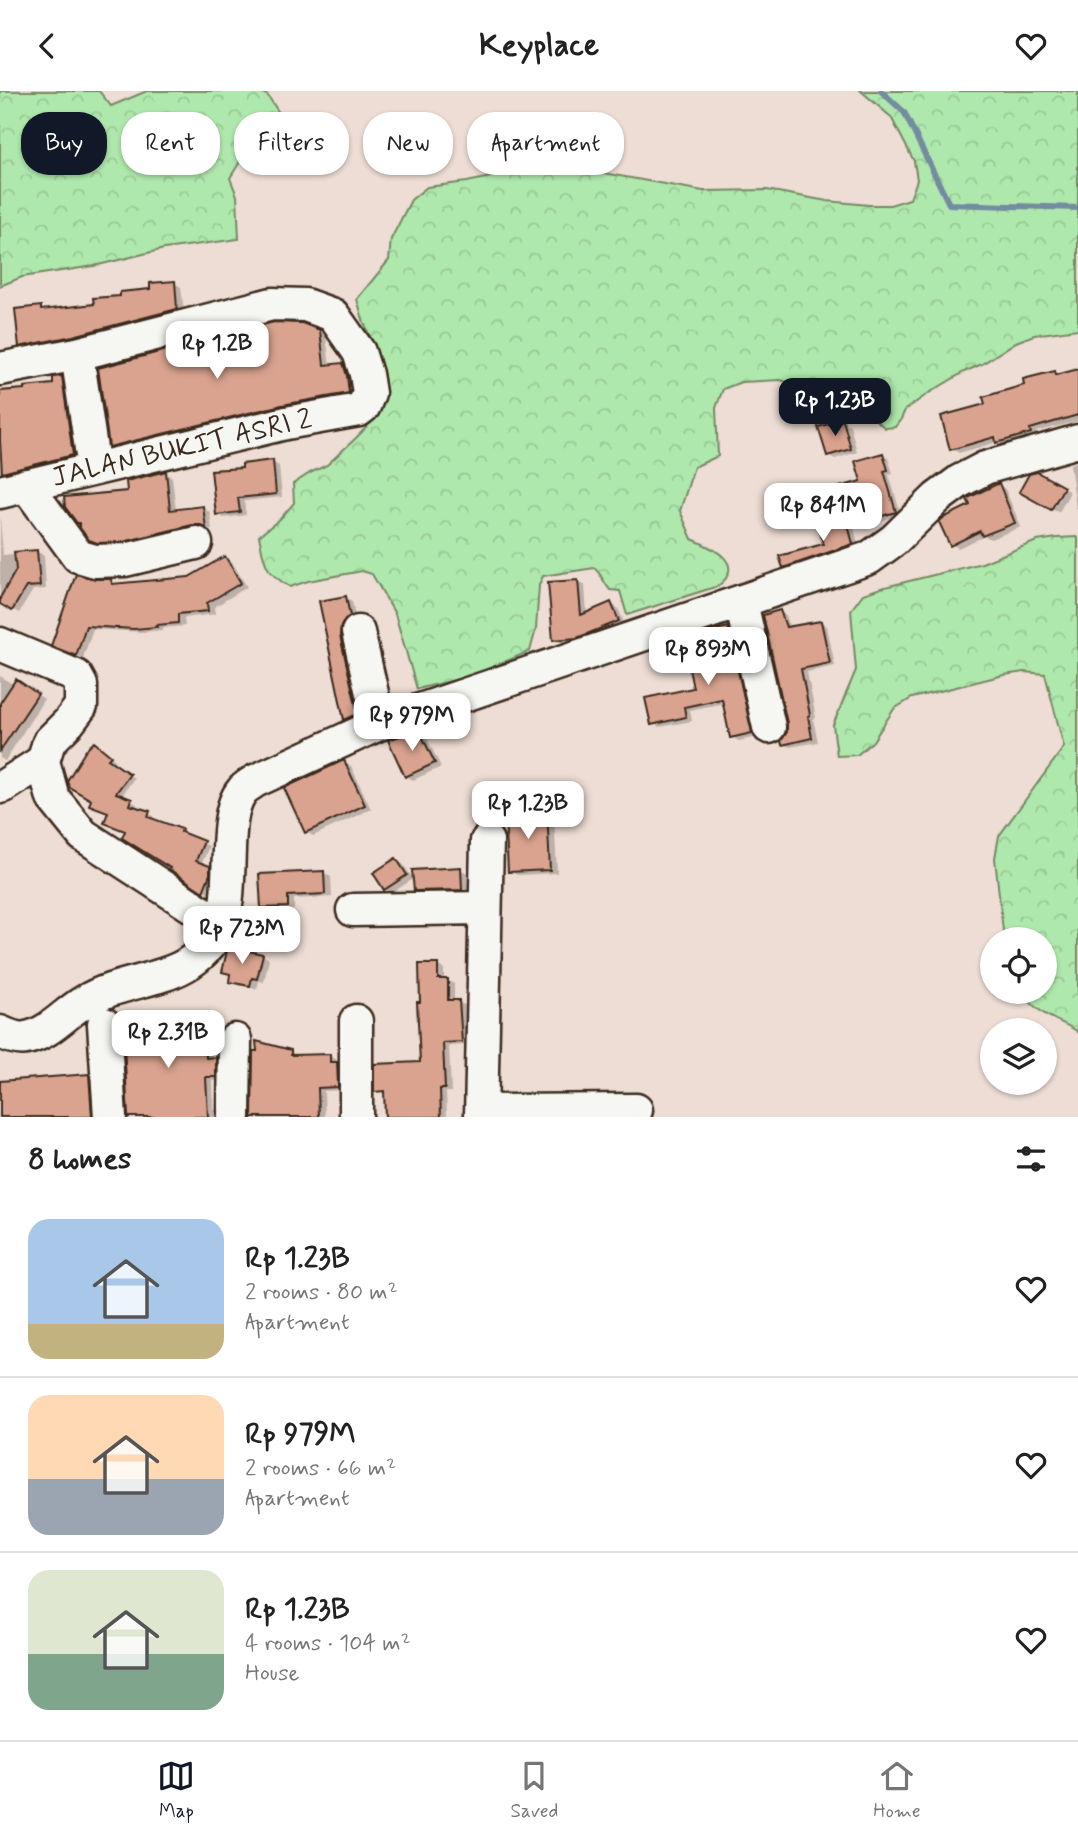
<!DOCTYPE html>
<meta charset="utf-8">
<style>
:root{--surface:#fff;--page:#f6f6f6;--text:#222;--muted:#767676;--line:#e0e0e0;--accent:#111827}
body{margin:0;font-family:Mynerve,sans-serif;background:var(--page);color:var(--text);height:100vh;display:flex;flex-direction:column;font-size:26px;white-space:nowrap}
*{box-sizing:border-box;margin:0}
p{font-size:23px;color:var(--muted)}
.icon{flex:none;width:38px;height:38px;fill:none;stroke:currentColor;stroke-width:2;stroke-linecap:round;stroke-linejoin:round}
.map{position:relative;height:1026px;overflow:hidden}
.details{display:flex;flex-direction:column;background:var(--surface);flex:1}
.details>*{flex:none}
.top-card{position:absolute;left:21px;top:21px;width:700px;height:63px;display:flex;gap:14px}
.buttons{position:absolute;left:980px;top:836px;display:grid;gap:14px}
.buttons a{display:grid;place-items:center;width:77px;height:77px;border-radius:50%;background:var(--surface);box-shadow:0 2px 5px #0004;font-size:35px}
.price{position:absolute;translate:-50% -60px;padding:0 16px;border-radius:14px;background:#fff;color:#222;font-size:23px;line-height:46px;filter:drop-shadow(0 2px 4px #0008)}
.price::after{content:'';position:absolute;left:50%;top:42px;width:21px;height:16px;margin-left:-10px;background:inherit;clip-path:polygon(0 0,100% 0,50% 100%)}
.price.active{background:var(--accent);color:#fff}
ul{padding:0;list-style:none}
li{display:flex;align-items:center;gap:21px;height:175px;padding:0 28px}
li+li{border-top:2px solid var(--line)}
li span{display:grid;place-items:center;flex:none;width:196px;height:140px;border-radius:21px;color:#555}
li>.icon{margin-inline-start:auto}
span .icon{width:84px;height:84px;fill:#fffc;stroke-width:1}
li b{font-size:30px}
h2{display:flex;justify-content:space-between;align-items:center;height:84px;padding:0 28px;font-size:30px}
.pill{padding:0 24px;border-radius:28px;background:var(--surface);box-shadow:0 2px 5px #0004;font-size:24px;line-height:63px}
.pill.active{background:var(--accent);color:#fff}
header{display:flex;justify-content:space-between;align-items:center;height:91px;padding:0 28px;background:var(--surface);font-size:32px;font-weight:700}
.menu{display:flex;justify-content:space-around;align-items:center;height:98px;border-top:2px solid var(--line);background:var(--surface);font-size:19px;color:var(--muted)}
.menu a{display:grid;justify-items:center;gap:4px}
.menu .active{color:var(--accent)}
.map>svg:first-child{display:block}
.forest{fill:url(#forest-crowns);stroke:#758965;stroke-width:2}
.shadow{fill:#0003}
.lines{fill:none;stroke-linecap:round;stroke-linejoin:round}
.stream{stroke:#738ca0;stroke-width:6}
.building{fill:#d9a38f;stroke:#3b2a1e;stroke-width:2}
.minor-casing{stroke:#3b2a1e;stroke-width:37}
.minor{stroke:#f6f6f2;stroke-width:32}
.labels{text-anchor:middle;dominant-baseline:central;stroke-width:6;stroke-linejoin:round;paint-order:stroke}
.street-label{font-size:28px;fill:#3b2a1e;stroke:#f6f6f2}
</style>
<header><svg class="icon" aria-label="back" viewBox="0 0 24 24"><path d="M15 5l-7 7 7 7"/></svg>Keyplace<svg class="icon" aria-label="heart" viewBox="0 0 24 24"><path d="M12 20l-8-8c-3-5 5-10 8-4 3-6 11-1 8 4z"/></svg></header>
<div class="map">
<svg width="1078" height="1026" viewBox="0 0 1078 1026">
<defs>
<pattern id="forest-crowns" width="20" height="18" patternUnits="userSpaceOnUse" patternTransform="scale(1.75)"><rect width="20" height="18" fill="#afe8ac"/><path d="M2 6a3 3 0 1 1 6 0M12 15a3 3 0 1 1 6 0" fill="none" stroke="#97c794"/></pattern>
</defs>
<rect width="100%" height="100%" fill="#edddd4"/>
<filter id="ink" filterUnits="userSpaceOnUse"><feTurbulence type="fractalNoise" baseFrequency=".0143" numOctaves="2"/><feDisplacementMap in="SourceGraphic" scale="14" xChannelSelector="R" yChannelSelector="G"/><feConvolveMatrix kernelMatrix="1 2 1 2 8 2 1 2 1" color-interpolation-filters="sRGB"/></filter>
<g filter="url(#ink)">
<!-- forest -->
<path class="forest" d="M0 0H99L111 15 147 0H259L268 5 279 22 273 41 241 69 230 87 237 105 239 148 164 158 94 175 22 186 0 195Z
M861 0H1078V238L1034 244 1016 251 982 273 964 281 929 302 905 319 901 328 895 336 885 337 854 310 839 301 820 296H800L781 289 741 291 723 298 716 317 718 365 694 376 680 420 692 448C711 456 748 472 718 495L627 524 620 500 610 499C603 491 602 483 594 477L543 485 539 494 536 538 530 560 471 585 417 598 395 523 372 483 362 480 308 490 290 496C264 481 265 473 259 445L280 428 294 412 293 393 310 382 327 374 357 346 375 327 383 300 380 269 364 232 357 208 389 169 391 148 411 109 427 96 467 91 553 73 703 100 767 99 827 110 869 114H890L910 108 917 89 914 70 891 26Z
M1077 446 1078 447V941C1070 935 1061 932 1052 927 1039 921 1030 911 1020 901H1045V849H1004L995 767 999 745 1064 656 1045 583 1024 581 1004 584 912 607 894 618 873 650 857 664 837 665 833 634 856 579 851 519 863 503 881 497 982 472 1037 450 1057 447Z"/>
<!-- shadow -->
<path class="shadow" d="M174 192 181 196 184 222 81 248 27 258 21 255 40 217 46 220 96 215Z
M319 240 326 245 330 275 343 274 350 278 355 305 118 359 111 355Z
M1078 280V330L1036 341 1037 346 1005 355 998 351 959 362 952 358 1027 295 1054 281 1060 285Z
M61 287 68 290 80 368 0 388V302L55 294Z
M843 331 850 334 857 361 835 368 828 364Z
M882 364 888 367 893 382 889 383 901 424 859 436 853 432 863 391Z
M272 371 279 375 282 406 244 410 246 424 224 427 217 423 244 378Z
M1078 371V418L1076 417 1070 373Z
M165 382 172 386 176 420 203 417 210 421 212 439 200 437 130 454H106L90 448 129 402Z
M1037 383 1070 401 1059 421 1021 401Z
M999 394 1005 398 1021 436 991 448 985 445 958 457 951 453 972 415Z
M0 425 3 464 37 461 44 464 46 498 33 499 19 522 1 512 0 514Z
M846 428 853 432 859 457 791 480 784 476 825 454Z
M225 467 232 471 247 496 214 516 215 523 184 527 185 535 163 537V539L142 541 93 538 83 567 60 558 95 490H111L118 494 190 488Z
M578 490 585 494 587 523 611 513 618 517 625 534 585 550 562 552 555 548Z
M346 507 352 510 356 529 364 626 352 631 346 628 321 512Z
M780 521 786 524 790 537 821 531 827 535 835 575 807 581 816 627 813 628 818 651 790 656 783 653 788 641Z
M727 538 734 542 758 646 739 650 732 646 725 612 690 619 692 630 659 636 652 632 695 599 711 565Z
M0 585 14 594H23L44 608 5 670 0 667Z
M419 641 426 645 441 676 413 689 406 685Z
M99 656 115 669 112 673 134 687 121 706 137 713 135 717 154 725 153 729 181 740 187 743 186 745 209 755 201 774 215 780V787L209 802 171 778 127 740 110 721Z
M344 671 351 675 371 718 313 745 307 741Z
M547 720 554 724 557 782 517 784 510 780Z
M396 769 403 773 413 788 392 802 385 798Z
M460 778 467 782 468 802 422 803 415 799Z
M324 782 331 786 332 806 294 808V819L269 820 263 816Z
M262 864 269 868 264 891 259 890 257 898 237 894 230 890 231 884 224 880Z
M437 874 444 878V890L447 889 454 893V911H459L466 915 468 954 449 955 451 1001H446L447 1026H387L386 1003 376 1000 422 973V913Z
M204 929 211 933 212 968H216L223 972V989L213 990 214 1022 222 1026H130L171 936Z
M290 960 297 965 329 964 336 968 337 973 344 977V999L324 1000 325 1026H255Z
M88 985 95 989 99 1026H0V991Z"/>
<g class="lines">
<!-- stream -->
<path class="stream" d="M881 0 904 21 949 113 1078 117"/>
</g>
<!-- building -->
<path class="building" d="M175 190 177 218 73 245 19 256 15 218 41 215V219L94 213 93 207 120 205V201L150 198V192Z
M274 231 302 232 320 239 324 274 343 272 347 285 349 302 282 314 109 356 98 277Z
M1078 278V324L1030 338 1031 342 996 352 995 346 950 359 941 325 985 313 983 306 1024 294 1023 288 1055 280 1056 284Z
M62 285 73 364 2 382 0 350V300L24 298V296L53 293V286Z
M843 329 851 358 827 365 818 336Z
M883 362 888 379 884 380 896 421 851 434 840 396 861 390 855 370Z
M273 369 276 403 238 407 240 421 216 424 211 379 242 377V373Z
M166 380 170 419 203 415 206 437 201 434H192L123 451 97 452 89 449 80 437 79 432H77L65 416 64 406 127 400 126 390Z
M1037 381 1064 396 1051 419 1019 401 1029 383Z
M999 392 1015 432 982 445 980 440 950 455 939 431 943 427 970 414 967 408 970 406Z
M846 426 853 453 783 477 779 465 823 453 818 434Z
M37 459 40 495 26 496 12 520 0 513V507L16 479 14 461Z
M225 465 241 492 207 512 208 520 178 523V532L156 534 157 536 134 538 86 535 76 565 51 555 76 483 95 488H111L112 493 189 486Z
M578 489 581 524 611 511 619 530 577 547 553 549 548 491Z
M346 505 350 525 345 528 341 535 340 545 358 623 344 629 319 510Z
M780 519 786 536 821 530 830 572 801 578 810 624 808 625 812 647 782 654 781 650 787 641V632L763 524Z
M728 536 752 642 730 647 722 608 684 616 686 626 651 634 645 607 693 597 687 568 709 563 704 542Z
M16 588 38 603 0 660V612Z
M419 639 435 672 405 686 388 649Z
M94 651 111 665 108 668 130 683 116 702 132 708 130 714 150 720 148 726 182 738 181 741 204 750 196 770 210 775V783L203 801 169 778 170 777 122 747 125 740 104 732 108 721 89 714 91 709 69 696 67 690 86 659Z
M344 669 365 714 305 742 284 697Z
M547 718 550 779 508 781 505 721Z
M396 767 407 784 384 799 373 782Z
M461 776 462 799 414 800 412 779Z
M324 780 325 803 288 805V816L261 817 259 783Z
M229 856 263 863 257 888 252 887 250 895 229 891 230 883 222 881 227 860Z
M419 873H438V888H448V909H459L462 951 443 952 445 998H440L441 1026H385L384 1000 374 1001V973L420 971 417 911H420Z
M204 927 206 967 216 966V986H206L208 1026H128L123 936 169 934V928Z
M256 950 291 959V964L330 963V971H337L338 996 318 997 319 1026H252L253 960H257Z
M89 983 92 1026H0V990Z"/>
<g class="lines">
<!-- minor casing -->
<g class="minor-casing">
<path id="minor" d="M77 263 94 378
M0 278 77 263 272 213 305 214 333 224 359 261 366 283 369 302 364 315 359 319 286 332 0 401
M26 394 78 465 95 470 125 469 196 452
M741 511 769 636
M358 541 379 633
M0 553 76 585 81 594V615L69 631 49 651 43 670 53 707 83 744 221 834
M0 696 4 695 43 670
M353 819 485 817
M104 933 110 1026
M0 941C7 944 18 949 26 947 49 943 65 922 84 911 131 882 192 896 220 836 236 802 220 726 242 700 245 696 251 693 255 690L379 633 869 467 894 449 937 407 960 390 985 377 1078 350
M481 1020 636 1019
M234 1026 235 949
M356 1026V930
M481 1026 487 750"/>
</g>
<!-- minor -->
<use href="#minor" class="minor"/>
</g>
</g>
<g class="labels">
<!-- street labels -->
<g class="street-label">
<text transform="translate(182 358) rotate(-13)">JALAN BUKIT ASRI 2</text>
</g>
</g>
</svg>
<div class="buttons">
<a><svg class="icon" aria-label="locate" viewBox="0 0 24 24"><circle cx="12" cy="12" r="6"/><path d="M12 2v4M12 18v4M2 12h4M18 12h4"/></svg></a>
<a><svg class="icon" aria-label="layers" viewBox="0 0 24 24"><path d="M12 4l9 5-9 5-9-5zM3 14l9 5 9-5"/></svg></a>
</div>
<b class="price" style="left:217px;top:290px">Rp 1.2B</b>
<b class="price active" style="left:835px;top:347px">Rp 1.23B</b>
<b class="price" style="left:823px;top:452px">Rp 841M</b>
<b class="price" style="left:708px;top:596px">Rp 893M</b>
<b class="price" style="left:412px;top:662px">Rp 979M</b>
<b class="price" style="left:528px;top:750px">Rp 1.23B</b>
<b class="price" style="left:242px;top:875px">Rp 723M</b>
<b class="price" style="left:168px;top:979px">Rp 2.31B</b>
<div class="top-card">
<a class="pill active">Buy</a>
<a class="pill">Rent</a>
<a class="pill">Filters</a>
<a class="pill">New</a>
<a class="pill">Apartment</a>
</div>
</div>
<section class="details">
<h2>8 homes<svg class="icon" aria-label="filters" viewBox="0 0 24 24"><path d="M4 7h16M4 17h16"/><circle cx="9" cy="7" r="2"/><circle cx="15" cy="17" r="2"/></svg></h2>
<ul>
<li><span style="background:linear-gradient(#a9c7e8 75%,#c2b280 0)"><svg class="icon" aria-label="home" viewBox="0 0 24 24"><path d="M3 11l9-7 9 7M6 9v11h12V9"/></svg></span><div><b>Rp 1.23B</b><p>2 rooms · 80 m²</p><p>Apartment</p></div><svg class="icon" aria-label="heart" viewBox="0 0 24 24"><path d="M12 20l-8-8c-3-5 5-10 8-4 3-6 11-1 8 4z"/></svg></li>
<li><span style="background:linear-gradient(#ffd9b3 60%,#9aa5b1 0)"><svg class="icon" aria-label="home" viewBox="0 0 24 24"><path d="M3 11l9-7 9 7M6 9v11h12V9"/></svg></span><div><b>Rp 979M</b><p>2 rooms · 66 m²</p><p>Apartment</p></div><svg class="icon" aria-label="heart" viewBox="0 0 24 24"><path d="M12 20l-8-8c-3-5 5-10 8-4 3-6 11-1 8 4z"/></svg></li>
<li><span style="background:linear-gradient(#dfe7d0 60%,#7fa58c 0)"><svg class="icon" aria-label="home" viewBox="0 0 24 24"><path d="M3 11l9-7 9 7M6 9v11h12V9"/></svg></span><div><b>Rp 1.23B</b><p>4 rooms · 104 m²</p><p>House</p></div><svg class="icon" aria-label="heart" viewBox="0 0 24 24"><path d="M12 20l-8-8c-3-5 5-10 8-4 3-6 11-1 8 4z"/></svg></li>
</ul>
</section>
<nav class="menu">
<a class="active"><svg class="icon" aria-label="map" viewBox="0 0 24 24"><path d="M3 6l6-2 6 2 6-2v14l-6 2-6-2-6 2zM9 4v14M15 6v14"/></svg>Map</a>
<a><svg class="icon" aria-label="saved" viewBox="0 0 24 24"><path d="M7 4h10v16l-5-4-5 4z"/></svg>Saved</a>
<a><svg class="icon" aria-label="home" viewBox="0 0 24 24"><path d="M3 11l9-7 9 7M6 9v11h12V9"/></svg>Home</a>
</nav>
